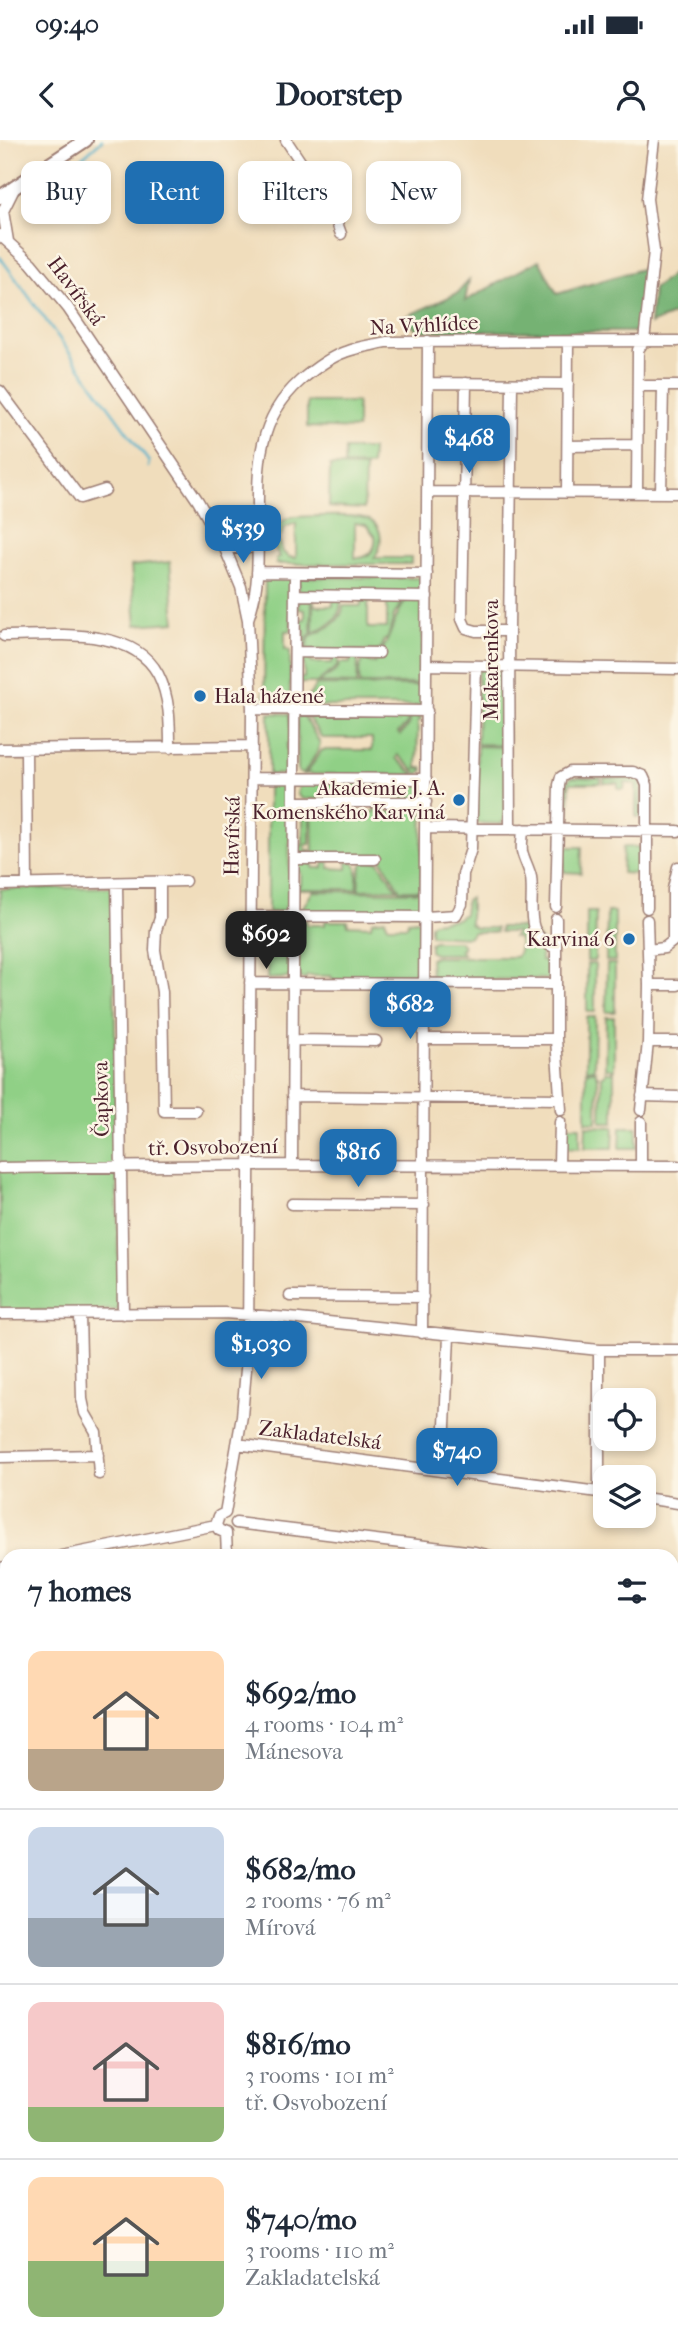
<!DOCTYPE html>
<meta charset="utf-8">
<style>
:root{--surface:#fff;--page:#f6f6f7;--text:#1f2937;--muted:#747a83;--line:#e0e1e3;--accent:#1f6fb2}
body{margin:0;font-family:"IM FELL French Canon",serif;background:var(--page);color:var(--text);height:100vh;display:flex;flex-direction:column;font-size:26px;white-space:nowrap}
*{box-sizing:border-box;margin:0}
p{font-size:23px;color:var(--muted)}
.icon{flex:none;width:38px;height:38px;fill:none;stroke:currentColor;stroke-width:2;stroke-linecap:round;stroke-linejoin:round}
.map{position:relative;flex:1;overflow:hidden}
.sheet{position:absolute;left:0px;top:1409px;width:679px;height:800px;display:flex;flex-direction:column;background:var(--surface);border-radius:21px 21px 0 0;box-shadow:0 4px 10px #0003}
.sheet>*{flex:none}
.top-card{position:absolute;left:21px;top:21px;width:637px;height:63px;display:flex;gap:14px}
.fabs{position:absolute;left:593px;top:1248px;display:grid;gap:14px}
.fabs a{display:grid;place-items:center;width:63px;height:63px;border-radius:14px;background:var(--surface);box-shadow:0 4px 10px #0003;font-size:35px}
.price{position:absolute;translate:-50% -60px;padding:0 16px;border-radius:14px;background:var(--accent);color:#fff;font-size:23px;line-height:46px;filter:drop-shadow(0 2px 4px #0008)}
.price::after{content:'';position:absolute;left:50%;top:42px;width:21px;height:16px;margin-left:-10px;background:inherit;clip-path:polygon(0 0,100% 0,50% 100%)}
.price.selected{background:#222;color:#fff}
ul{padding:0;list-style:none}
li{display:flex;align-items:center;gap:21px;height:175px;padding:0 28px}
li+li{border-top:2px solid var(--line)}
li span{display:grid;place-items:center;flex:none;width:196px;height:140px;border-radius:14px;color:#555}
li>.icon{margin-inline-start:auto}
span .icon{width:84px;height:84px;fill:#fffc;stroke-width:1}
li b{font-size:30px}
h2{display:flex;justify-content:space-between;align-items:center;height:84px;padding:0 28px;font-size:30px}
.pill{padding:0 24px;border-radius:14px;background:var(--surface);box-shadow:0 4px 10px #0003;font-size:24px;line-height:63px}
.pill.selected{background:var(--accent);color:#fff}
.status{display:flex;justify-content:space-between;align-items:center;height:49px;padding:0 35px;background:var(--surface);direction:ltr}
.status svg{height:19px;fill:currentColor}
header{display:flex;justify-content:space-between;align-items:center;height:91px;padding:0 28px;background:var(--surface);font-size:32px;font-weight:700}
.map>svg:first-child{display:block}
.green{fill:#90d086;stroke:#6d7858;stroke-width:2;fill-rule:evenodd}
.forest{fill:#74b273;stroke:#5f684f;stroke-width:2}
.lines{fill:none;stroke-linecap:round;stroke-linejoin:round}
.stream{stroke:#49adc8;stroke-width:2.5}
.minor-casing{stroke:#9d7e74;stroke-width:13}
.major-casing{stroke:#9d7e74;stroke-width:16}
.minor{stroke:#fff;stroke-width:10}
.major{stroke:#fff;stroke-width:12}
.rail-casing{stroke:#4a1f2b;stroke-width:5}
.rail{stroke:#fcf5e5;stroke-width:2.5;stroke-dasharray:8;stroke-linecap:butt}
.poi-dot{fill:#1f6fb2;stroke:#fcf5e5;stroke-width:2.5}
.labels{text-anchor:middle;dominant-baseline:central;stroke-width:5;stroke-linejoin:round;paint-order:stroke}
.street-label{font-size:21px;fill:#4a1f2b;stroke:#fcf5e5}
.poi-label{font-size:21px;fill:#4a1f2b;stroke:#fcf5e5;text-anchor:end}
</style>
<div class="status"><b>09:40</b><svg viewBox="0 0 49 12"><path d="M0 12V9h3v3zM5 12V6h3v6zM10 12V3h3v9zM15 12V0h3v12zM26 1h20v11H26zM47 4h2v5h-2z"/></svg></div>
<header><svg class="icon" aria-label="back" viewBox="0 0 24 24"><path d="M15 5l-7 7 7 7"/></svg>Doorstep<svg class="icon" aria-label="person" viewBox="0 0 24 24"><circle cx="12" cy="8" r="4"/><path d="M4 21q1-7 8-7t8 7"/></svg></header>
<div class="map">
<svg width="678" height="2208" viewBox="0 0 678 2208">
<rect width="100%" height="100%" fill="#fcf5e5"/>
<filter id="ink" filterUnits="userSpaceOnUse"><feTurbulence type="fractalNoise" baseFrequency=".0143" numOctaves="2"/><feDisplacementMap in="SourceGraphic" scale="14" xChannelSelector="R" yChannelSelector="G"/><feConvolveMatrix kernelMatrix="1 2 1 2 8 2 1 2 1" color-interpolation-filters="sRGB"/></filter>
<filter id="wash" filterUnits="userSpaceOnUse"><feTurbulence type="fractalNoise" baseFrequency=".00686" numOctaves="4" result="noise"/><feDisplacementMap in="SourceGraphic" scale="28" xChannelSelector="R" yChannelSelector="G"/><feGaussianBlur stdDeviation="1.57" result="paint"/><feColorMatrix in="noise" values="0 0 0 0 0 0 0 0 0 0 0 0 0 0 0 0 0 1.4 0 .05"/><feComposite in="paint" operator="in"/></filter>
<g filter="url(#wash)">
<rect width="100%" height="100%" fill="#f0ddbc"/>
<!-- green -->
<path class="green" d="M307 262H357V289L307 287Z
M345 309H372L371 326 344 325Z
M330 326 365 327 364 369 329 367Z
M292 377C311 377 347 373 364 378 384 383 384 404 374 418H411V424H276V418L280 417C268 401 273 383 292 377ZM296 383V418L289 417 283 412 279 400 285 387ZM355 383 366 385 375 396C377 409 369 419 355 418Z
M170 422 175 482 136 485 131 426Z
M270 436H290L292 438 291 491H285V509L290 510V566L264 564 265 439Z
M301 437 421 438 423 440V451L420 453 299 451V439Z
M313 458 315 466H333V460L341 458C341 480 332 483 313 493Z
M312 459 311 494 308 496 304 509H300L297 497H304L305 490H299L300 481H297L305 479V470L298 469 299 460Z
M405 459 394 475 388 498 383 501 382 508H380L379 511 306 510 310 496C324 490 343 482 343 466H361V460L375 461 368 463V488H387V463L380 461Z
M407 459H419L423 463V544H360C358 534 359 520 368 515V522L375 523V515H379C392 498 393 476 407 459Z
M339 515 337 527 316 543H298L299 538H304V523H298V516L310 517 311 523H332L333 516Z
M355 516 358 522 357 544 318 543 337 530 340 523H350V517Z
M481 529 505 531 508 605 477 604 478 531Z
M316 545 422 546 423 563 421 566H306L309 556Z
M269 573 289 574 293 604H287V609H293L290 634 269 635Z
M302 573 320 603 318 611 303 635 298 632 297 578Z
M306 574 328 575V579H337L339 574H344L345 579H367L368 574 409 575 407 584 398 593 400 595 409 585 411 575 420 576 421 580 418 581 417 628H423V631L418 634 398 615 396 618 415 635 306 634 322 610H372V598H322Z
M477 606 508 607 505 678 501 684 476 683Z
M572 637 601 638V643H570L569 674H565V643Z
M604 638 638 639 641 643V677H636V644L625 643 624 649H618V643H604Z
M268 641 290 642 289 771 268 773Z
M300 643H419L424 651 420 659H302L297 654Z
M312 664 314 672H332V666L356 665 357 672H375V665H379V672H397L398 666H419L423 670 421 750H400L380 717H313Z
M310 665V704L306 705 305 710H310V715L300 716 297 713 296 706 303 705V676L296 675 299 666Z
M564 707H582L581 733 564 732Z
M623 707H640V734L622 733Z
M378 721 397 749 359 750C358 740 358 730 364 722Z
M313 722V728H323L324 722H329V728L347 729V722H354L357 727V749H296V745H301V732L296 731 298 723Z
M113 747 119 1170 0 1171V749Z
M313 751 421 752V769L418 772H300Z
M470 758V784L476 788H496V792H473L468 797 430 795V785L433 782 457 779 464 774 466 760Z
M587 772H596L595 821H587Z
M607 772H615V821H606Z
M267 779 289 781 292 805H286L285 810H292L291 835 288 838 267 839V800H269L267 785 276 787 278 783 276 782 267 784Z
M385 779 388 786H407L408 781 417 780 420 782V837L416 840H333L331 836H307L305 839 297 837 298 781 306 780V785H325V781H347L348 785 371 786 372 781Z
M500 787 530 788 550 813H541V821H550V836L548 839 435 840 431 837 430 819 434 817H516C520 812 521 804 518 798L513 797 517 792H500Z
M434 801H459L463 806V808L459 809 463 814H434L430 811V803Z
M587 824H595V872H587Z
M607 824H615V872H606Z
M586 877H595L594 929H586Z
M606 877H614V929H605Z
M586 931H596V935H598L597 982H586Z
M605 932H614V982H601L602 936 605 935Z
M564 986H580V1008L563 1007Z
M586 986 614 987 613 1008H585Z
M621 987H637V1008H620Z
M672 1567 678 1568V1656L672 1655Z
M88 2202H137L136 2208H74Z
M141 2202H207L205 2208H140Z"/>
<!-- forest -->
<path class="forest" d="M539 120 557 154 648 127 642 192 419 191 403 178 458 153 469 140 465 161Z
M678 130V173L650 184 653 149Z"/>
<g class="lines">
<!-- stream -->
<path class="stream" d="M28 54 76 23 102 0
M0 117 149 322 148 327"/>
</g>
</g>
<g filter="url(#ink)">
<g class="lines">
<!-- minor casing -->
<g class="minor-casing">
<path id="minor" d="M286 0 332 69 341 94
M0 95 31 123 68 168 198 361 224 406 241 447 248 480 252 569 248 1206 242 1276 225 1373
M8 101 3 71 14 49
M428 243 568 244
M466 243 462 479 466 488 476 491H509
M638 246H678
M0 251 80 358 105 350
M568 306 637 305
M428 352 678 353
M567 352 568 202
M637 352 638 210 644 201 654 111 647 59 654 0
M661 353 663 246
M224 406 245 409 258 405
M257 432 427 434
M295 455 427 457
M248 479C260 446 257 424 258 390 258 333 254 282 300 241 314 229 328 218 345 212 357 207 373 205 386 202L678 201
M4 496C51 496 132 485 158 534 170 557 170 584 170 608
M295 512 379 513
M427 525 678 529
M252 569 427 571
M0 609 252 606
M26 609 27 745
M252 638 426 639
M294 662H426
M426 688 678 691
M510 688 509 491 512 244
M523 689C523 696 521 704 522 711 524 720 529 728 531 737 535 766 521 795 556 808
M294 719H375
M160 742V778L156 790 155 810 162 852 164 971H196
M117 743 123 1174
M0 745 185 741
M556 767 559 645 561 637 570 632H633L643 636 647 645V768
M251 776 426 777 456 775 462 764 463 734 471 709 476 526
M556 779V899L561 970
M673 801V749L678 727
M648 810 664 808 673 801
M250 843 556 844
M649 845H678
M425 899H556
M293 900 376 901
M648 902H678
M292 956 559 959
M642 956 678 957
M641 970 648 902 649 845 647 780
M559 1024 560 982
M292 1025 295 433
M641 1026V982
M0 1028 249 1025 678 1026
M292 1064 424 1065
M290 1156 423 1157
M0 1174 224 1173 289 1178 599 1210H678
M80 1174 82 1259 85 1273 96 1292 99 1334
M422 1193 428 201
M237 1304 606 1353
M0 1317 98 1315
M443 1330 449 1196
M599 1352V1210
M644 1358 678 1363
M225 1373 219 1376 216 1385 219 1390 226 1393
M236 1383 475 1412 491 1416
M226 1393 227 1416
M61 1416 216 1385
M0 1428 7 1427
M672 1472H678
M672 1876H678
M672 2099 678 2100
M664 2202 678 2204
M0 2207 28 2202
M252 2208 253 2202
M372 2208 374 2202"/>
</g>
<!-- major casing -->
<g class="major-casing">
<path id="major" d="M0 57 86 0
M0 1971 7 1974
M672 2151 678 2153"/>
</g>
<!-- minor -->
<use href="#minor" class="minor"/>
<!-- major -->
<use href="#major" class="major"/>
<!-- rail casing -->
<g class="rail-casing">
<path id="rail" d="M672 1752H673
M672 1766 678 1767
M0 1784 7 1783
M0 1805 7 1804"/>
</g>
<!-- rail -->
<use href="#rail" class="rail"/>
</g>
</g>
<!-- markers -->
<g class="poi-dot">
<circle cx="200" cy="556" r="7"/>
<circle cx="459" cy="660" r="7"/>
<circle cx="629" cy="799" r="7"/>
</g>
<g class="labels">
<!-- street labels -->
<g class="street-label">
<text transform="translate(76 151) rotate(53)">Havířská</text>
<text transform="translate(424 185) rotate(-3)">Na Vyhlídce</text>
<text transform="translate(491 520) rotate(-90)">Makarenkova</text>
<text transform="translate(232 696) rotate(-89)">Havířská</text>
<text transform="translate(101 959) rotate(-91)">Čapkova</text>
<text transform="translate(213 1007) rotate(-1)">tř. Osvobození</text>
<text transform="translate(320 1295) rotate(7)">Zakladatelská</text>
</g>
<!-- poi labels -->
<g class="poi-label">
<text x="214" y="556" text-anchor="start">Hala házené</text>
<text x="445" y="648">Akademie J. A.<tspan x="445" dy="24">Komenského Karviná</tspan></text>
<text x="615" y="799">Karviná 6</text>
</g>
</g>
</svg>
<div class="fabs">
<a><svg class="icon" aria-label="locate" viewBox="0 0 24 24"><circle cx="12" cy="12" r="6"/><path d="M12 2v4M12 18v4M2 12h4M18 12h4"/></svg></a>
<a><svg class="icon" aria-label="layers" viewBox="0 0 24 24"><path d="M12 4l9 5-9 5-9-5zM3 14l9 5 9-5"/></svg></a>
</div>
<b class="price" style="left:469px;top:335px">$468</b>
<b class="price" style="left:243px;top:425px">$539</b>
<b class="price selected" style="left:266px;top:831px">$692</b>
<b class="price" style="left:410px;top:901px">$682</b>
<b class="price" style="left:358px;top:1049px">$816</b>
<b class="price" style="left:261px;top:1241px">$1,030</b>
<b class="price" style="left:457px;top:1348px">$740</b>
<div class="top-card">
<a class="pill">Buy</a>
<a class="pill selected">Rent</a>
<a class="pill">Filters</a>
<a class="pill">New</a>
</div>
<section class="sheet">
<h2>7 homes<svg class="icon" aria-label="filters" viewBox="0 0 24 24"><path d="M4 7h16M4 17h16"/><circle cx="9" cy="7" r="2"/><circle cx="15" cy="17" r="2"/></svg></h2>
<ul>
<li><span style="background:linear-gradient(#ffd9b3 70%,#b9a48a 0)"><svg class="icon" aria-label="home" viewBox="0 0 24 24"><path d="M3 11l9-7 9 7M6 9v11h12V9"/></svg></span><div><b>$692/mo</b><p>4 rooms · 104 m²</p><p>Mánesova</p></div></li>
<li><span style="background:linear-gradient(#c9d6e8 65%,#9aa5b1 0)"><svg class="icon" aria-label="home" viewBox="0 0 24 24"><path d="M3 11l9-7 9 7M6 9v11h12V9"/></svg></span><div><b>$682/mo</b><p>2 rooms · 76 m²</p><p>Mírová</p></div></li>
<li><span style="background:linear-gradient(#f6c9c9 75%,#8fb573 0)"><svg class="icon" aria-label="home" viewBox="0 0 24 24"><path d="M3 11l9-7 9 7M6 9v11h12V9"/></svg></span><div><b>$816/mo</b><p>3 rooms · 101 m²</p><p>tř. Osvobození</p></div></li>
<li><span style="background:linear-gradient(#ffd9b3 60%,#8fb573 0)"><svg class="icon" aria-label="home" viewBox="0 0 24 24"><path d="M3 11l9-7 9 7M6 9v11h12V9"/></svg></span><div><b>$740/mo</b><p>3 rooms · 110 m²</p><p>Zakladatelská</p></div></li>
</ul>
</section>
</div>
